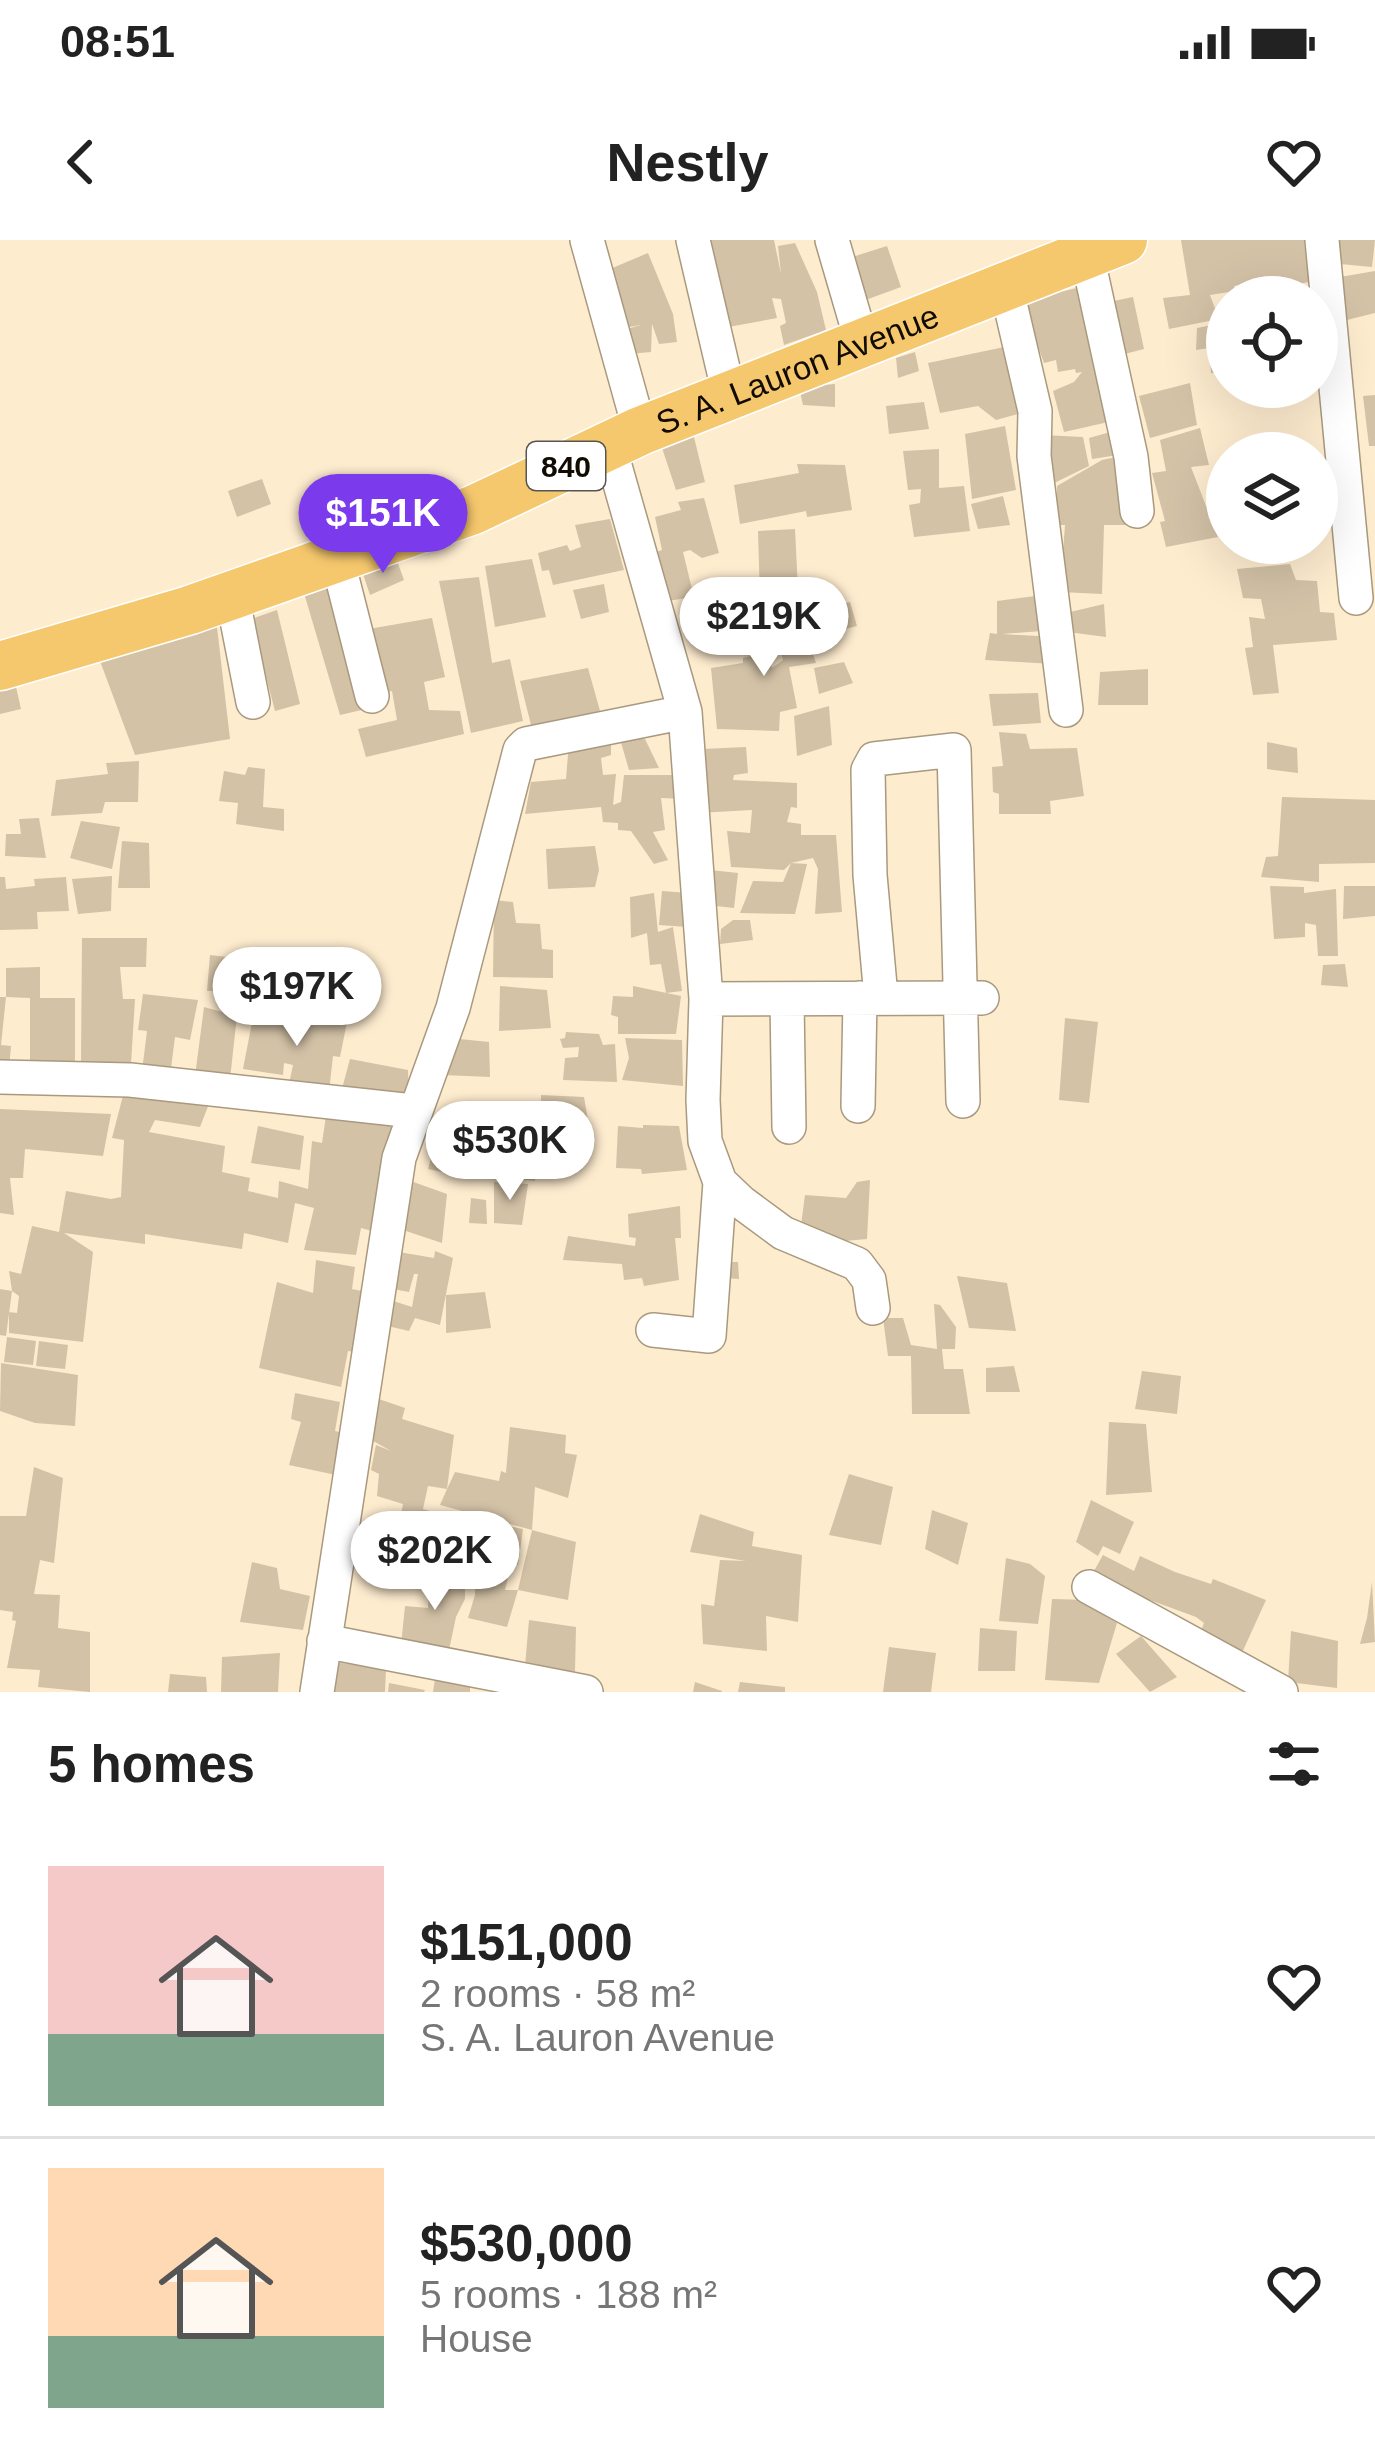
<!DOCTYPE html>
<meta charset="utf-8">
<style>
:root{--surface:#fff;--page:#f6f6f6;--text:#222;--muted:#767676;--line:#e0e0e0;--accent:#7c3aed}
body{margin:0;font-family:Arial,sans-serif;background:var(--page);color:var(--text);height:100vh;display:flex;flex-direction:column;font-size:45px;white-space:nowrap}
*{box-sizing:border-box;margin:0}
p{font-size:39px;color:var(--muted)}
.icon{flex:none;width:66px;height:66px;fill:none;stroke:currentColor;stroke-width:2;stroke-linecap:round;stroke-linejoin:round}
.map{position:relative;height:1452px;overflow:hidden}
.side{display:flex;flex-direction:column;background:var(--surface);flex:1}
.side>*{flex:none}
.tools{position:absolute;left:1206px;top:36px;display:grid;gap:24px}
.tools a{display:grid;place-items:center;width:132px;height:132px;border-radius:50%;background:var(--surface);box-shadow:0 12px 48px #0002;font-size:60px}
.price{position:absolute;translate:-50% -102px;padding:0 27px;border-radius:42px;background:#fff;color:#222;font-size:39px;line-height:78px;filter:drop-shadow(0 3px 6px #0008)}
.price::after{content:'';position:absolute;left:50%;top:72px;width:36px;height:27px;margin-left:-18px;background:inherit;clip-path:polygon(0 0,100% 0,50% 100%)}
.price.on{background:var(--accent);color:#fff}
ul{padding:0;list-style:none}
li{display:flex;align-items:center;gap:36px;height:300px;padding:0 48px}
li+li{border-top:3px solid var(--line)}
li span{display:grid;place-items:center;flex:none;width:336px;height:240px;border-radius:0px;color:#555}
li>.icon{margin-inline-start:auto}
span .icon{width:144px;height:144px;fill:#fffc;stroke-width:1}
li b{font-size:51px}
h2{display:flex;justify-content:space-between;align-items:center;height:144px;padding:0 48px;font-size:51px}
.status{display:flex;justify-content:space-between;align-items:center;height:84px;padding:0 60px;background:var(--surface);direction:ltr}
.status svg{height:33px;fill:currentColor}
header{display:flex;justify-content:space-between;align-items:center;height:156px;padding:0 48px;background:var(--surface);font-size:54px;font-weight:800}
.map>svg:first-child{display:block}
.building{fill:#d3c2a6;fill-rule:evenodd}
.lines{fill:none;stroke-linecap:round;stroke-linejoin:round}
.minor-casing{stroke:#a9997e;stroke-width:36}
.highway-casing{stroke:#fff;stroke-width:51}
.minor{stroke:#fff;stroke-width:33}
.highway{stroke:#f6c86d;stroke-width:48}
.labels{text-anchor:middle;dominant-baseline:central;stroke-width:10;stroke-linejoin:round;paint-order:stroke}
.shield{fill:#fff;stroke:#58544f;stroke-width:3}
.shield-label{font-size:30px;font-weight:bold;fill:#110b03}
.street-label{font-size:33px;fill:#110b03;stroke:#fff}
</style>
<div class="status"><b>08:51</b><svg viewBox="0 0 49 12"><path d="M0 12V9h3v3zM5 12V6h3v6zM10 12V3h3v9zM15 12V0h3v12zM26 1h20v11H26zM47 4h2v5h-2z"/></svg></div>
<header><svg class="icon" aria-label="back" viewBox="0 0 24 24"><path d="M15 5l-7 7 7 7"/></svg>Nestly<svg class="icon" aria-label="heart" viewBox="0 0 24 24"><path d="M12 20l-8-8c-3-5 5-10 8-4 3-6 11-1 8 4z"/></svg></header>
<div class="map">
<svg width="1375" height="1452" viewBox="0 0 1375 1452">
<rect width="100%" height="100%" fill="#feeccf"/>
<!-- building -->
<path class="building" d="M702 0H774L781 34 778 6 795 3 817 52 826 90 784 105 780 86 786 83 781 59 772 58 777 78 723 88Z
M1181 0H1304L1309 42 1263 51 1259 42 1234 46 1235 51 1210 55 1219 79 1169 89 1163 58 1190 55Z
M1329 0H1375L1372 27 1329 23Z
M887 6 901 47 860 62 849 18Z
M648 13 673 74 677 102 659 104 652 84 651 112 629 114 623 90 641 85 629 87 610 29Z
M1375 31V73L1347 80 1340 37Z
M1081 47 1113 181 1064 192 1053 151 1074 142 1082 132 1076 133 1075 129 1058 132 1056 120 1044 123 1037 104 1032 106 1026 60Z
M1306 50 1308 57H1276V54Z
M1133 57 1144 109 1113 117 1104 63Z
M1227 82V132L1211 133 1209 108 1196 110 1197 88Z
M1009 106 1033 170 996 180 978 166 940 173 928 123Z
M915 112 919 131 898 138 896 118Z
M1190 143 1197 185 1150 198 1139 156Z
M835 144V167L803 165 799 147Z
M1375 155V206H1369L1363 156Z
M924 162 929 189 889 194 886 166Z
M1005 186 1016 250 972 259 965 194Z
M1200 188 1209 225 1191 227 1218 297 1166 307 1160 282 1165 281 1152 233 1166 231 1160 200Z
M692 189 705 242 676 250 659 199Z
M1114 191 1118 215 1092 219 1089 198Z
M1043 195 1083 197 1089 226 1046 247Z
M939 209V248L964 246 970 291 914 297 909 265 920 263 921 249 908 250 903 211Z
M1126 215 1132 285H1104L1102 354 1060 352 1065 285H1057V246L1102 220Z
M797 224 845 225 852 270 807 277 806 271 740 284 734 245 799 233Z
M262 239 271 264 237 277 228 251Z
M1003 256 1010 285 978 289 971 264Z
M704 258 719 313 702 318 690 310 683 312 694 357 667 361 656 312 662 310 655 277 681 270 678 262Z
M610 279 624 330 553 345 549 330 542 331 538 313 567 305 570 311 581 307 575 285Z
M795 289 798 350 760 359 758 291Z
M396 318 404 340 370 355 362 331Z
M532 319 546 377 495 387 485 326Z
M1290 324 1296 340 1317 341 1320 372 1334 373 1337 400 1273 405 1279 453 1253 455 1245 408 1253 407 1249 377 1265 379 1261 359 1243 358 1237 329Z
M479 337 492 423 510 419 523 481 471 493 439 341Z
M604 344 609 372 581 379 573 350Z
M329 346 366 469 340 475 304 353Z
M1043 355 1042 391 1002 394 1054 397 1052 424 985 420 990 393 997 394V361Z
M850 362 857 386 821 395 814 370Z
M1104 364 1106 397 1068 392 1066 373Z
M277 370 300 464 275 471 251 379Z
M812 376 819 397 810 405 816 423 789 427 797 468 780 472 779 491 717 489 711 428 743 423V418L767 412 763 389ZM780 410 783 420 772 428 767 412Z
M432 378 445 437 424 442 429 470 460 471 464 494 366 517 358 489 397 480 392 451 379 454 363 390Z
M217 387 230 499 135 515 100 421Z
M844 422 853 443 819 454 814 428Z
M588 428 600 471 531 485 520 441Z
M1148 429V465H1098L1100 432Z
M16 447 21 469 0 474V451Z
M1038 453 1041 483 993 486 989 454Z
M829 466 832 505 797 516 794 476Z
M999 492 1026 494 1030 509 1077 508 1084 556 1050 561 1051 574H999V554L993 552 992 527 1003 526Z
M620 499H645L659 528 629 530Z
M569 502H611V515L601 518 603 535 616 534 613 565 621 562 624 535H682V559L661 558 665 590 653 592 668 620 654 624 631 591 618 590V583L603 582 601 567 525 574 531 542 566 539Z
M1267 502 1297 508 1298 533 1267 529Z
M746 507 748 533 734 535 733 540 797 543V568L791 567 787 582 801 584V595H836L842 672 815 674 818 629 813 618 791 623 807 624 795 674 740 673 753 641 783 642 791 623 784 630 731 627 727 591 750 593 752 570 697 573 702 509Z
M139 521 138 562H105L102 573 51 576 56 540 108 534 106 523Z
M248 527 265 529 263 567 284 569V591L236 584 238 563 219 561 224 531 245 535Z
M1282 557 1375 560V623L1319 624V642L1261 637 1266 617 1278 616Z
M39 578 46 618 5 616 6 594H21L19 579Z
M81 581 120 587 112 629 70 618Z
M122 601 149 603 150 648H118Z
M595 606 599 630 595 647 548 649 546 609Z
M710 630 738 633 734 668 707 665Z
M112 636 111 671 78 674 72 639Z
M0 637H5L6 649 35 646 34 639 66 637 69 671 37 672 38 689 0 690Z
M1270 646 1304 647V653L1336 649 1338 716H1318L1316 685 1305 683V697L1274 699Z
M1344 646H1375V676L1343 679Z
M662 651 688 653 687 687 659 685Z
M654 653 658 692 673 687 682 751 666 753 661 724 650 725 647 693 631 698 630 657Z
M494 660 513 662 516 683 540 684 542 709 553 710V738L493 737Z
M733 680H750L753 700 720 704 721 689Z
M82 698H147L146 727H120L123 759H135L131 824 81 822Z
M210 715 243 719 241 750 207 751Z
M1345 724 1348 747 1321 745 1323 725Z
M40 727V758H75V829L30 830V758L6 757V728Z
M500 746 547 750 551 788 499 791Z
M633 746 681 756 676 794H618V777L611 775 613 756 633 757Z
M143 754 198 760 190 800 175 797 170 836 142 831 147 791 138 790Z
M0 757H6L1 805 11 806 9 829H0Z
M204 767 237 776 230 839 195 836Z
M296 769 347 782 340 817 333 816 329 852 288 849 293 825 284 823 283 835 243 829 253 777 291 787Z
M1065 778 1098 782 1089 863 1059 860Z
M566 792 599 794 603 805 615 804 617 842 563 840 565 818 578 817 579 807 563 808 560 799 565 798Z
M450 798 489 802 490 837 443 835Z
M625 798 682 800 683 846 622 840 629 818Z
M350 819 408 830 409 864 340 856Z
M125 848 212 856 200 887 155 880 149 892 225 906 222 932 250 938 248 951 278 958 279 941 308 949 312 901 322 903 327 869 393 878 379 993 361 988 356 1015 304 1010 314 968 295 963 288 1003 244 993 242 1009 145 994V1004L64 993 93 1012 83 1102 9 1093V1072L17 1073 19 1056 12 1051 9 1031 21 1034 32 986 59 992 66 951 111 959 121 957 124 900 112 898Z
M541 855 584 857 589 886 541 884Z
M0 869 111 874 103 916 25 909 23 938H10L14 975 0 973Z
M465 881 536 887 535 941 459 931Z
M643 885 679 886 687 930 642 934 641 929 616 928 618 886 643 888Z
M258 886 304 896 300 930 251 923Z
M438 892 459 898 455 935 428 929Z
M405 939 447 954 442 1003 397 988Z
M870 940 867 999 823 1003 801 985 805 955 846 958 857 942Z
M494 942 528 944 522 985 494 983Z
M471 958 486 960 487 984 469 983Z
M680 966 681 998H675L679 1040 644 1046 642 1038 624 1040 622 1024 563 1020 568 996 635 1006 636 998 629 997 628 974Z
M387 1010 434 1018 435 1011 453 1018 440 1085 415 1078 409 1091 379 1084 387 1059 412 1067 418 1034H414L409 1052 382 1047Z
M316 1020 355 1027 352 1049 367 1052 356 1112 348 1111 341 1147 259 1128 277 1042 313 1053Z
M724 1022H738L739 1039 724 1038Z
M957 1036 1007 1043 1016 1091 969 1088Z
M0 1049 12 1051 6 1096 0 1095Z
M485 1052 491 1088 446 1093V1055Z
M934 1064 940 1065 956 1087 955 1109H942L944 1129H963L970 1174H912L911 1116H888L883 1078H903L911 1105 937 1109Z
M7 1097 36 1101 33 1125 4 1122Z
M39 1101 68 1105 65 1129 36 1126Z
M1 1123 78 1135 75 1186 35 1183 0 1171Z
M1014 1126 1020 1152H986V1128Z
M1142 1131 1181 1136 1177 1174 1135 1169Z
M295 1153 340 1162 335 1191 343 1193 336 1235 289 1225 301 1182 291 1179Z
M373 1157 405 1168 402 1179 454 1195 447 1249 455 1232 499 1241 501 1231 506 1233 510 1187 566 1195 565 1213 577 1215 568 1258 535 1247 532 1290 440 1265 447 1249 428 1246 423 1269 437 1273 429 1309 396 1299 403 1264 377 1256 379 1234 371 1230 376 1205 391 1211 366 1197Z
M1109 1182 1146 1184 1152 1252 1106 1255Z
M34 1227 63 1238 54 1323 40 1320 34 1354 60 1355 58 1388 90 1392V1452L38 1447 40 1430 7 1428 16 1381 12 1380 13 1372 0 1370V1276H26Z
M849 1234 893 1247 881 1305 829 1295Z
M1091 1260 1134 1282 1120 1314 1103 1306 1098 1316 1076 1302Z
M932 1270 968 1283 958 1325 925 1309Z
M700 1274 754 1292 752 1306 802 1315 798 1382 766 1376 767 1411 703 1404 701 1364 714 1366 720 1320 746 1321 690 1312Z
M477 1280 523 1289 518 1325 470 1314Z
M532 1290 576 1302 568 1360 518 1350Z
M1103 1315 1134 1331 1140 1316 1175 1332 1211 1344 1213 1339 1266 1360 1241 1415 1200 1394 1204 1383 1196 1377 1090 1338Z
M1006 1318 1030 1324 1045 1336 1038 1384 999 1381Z
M252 1322 277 1328 280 1349 310 1356 303 1390 240 1382Z
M475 1325 509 1332 505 1350H518L507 1387 468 1378 475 1355Z
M430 1330 465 1337V1359L456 1377 449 1410 401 1405 405 1366 428 1368Z
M1372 1342 1375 1402 1360 1404 1367 1378Z
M1052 1359 1090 1360 1091 1367 1117 1383 1099 1443 1045 1440Z
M529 1380 576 1387 575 1432 525 1426Z
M980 1388 1017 1391 1015 1431H978Z
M1291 1391 1338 1401 1337 1448 1288 1442Z
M1141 1396 1177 1437 1150 1452 1116 1414Z
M889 1407 936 1413 931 1452H883Z
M280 1413 278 1452H221L222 1417Z
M326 1421 386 1429 385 1452H324Z
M170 1434 206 1437 207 1452H168Z
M435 1439 470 1441V1452H433Z
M695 1442 722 1451V1452H693Z
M740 1442 785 1447V1452H738Z
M389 1443 425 1450 424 1452H388Z"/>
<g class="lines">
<!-- minor casing -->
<g class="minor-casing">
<path id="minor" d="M587 0 640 191
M693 0 729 154
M832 0 862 103
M1322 0 1356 358
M1087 15 1131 217 1137 271
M1006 46 1035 171 1034 216 1066 470
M609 205 685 472 706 759 703 860 705 901 720 942 741 962 783 993 857 1024 869 1040 873 1068
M337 318 372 456
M232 355 253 462
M881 757 870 635 868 530 874 519 954 510 963 861
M706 759 982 758
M787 761 789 887
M0 837 130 840 413 871
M858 866 860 758
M653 1090 709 1096 720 942
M1089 1347 1281 1452
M324 1401 586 1452
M317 1452 399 918 453 768 520 510 526 504 685 472"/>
</g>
<!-- highway casing -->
<g class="highway-casing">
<g id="highway">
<path id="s1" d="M0 426 190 370 473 270 640 191 1123 0"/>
</g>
</g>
<!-- minor -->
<use href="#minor" class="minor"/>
<!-- highway -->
<use href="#highway" class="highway"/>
</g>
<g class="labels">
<!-- shield labels -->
<rect class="shield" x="527" y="202" width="78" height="48" rx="9"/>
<g class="shield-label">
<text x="566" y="226">840</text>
</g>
<!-- street labels -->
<g class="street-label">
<text stroke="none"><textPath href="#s1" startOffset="852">S. A. Lauron Avenue</textPath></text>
</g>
</g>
</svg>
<div class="tools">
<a><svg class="icon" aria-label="locate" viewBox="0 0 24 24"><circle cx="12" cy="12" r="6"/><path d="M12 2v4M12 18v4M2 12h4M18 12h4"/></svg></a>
<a><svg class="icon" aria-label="layers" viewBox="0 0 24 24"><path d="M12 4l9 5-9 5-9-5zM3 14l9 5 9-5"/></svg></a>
</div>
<b class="price on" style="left:383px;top:336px">$151K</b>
<b class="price" style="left:764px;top:439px">$219K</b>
<b class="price" style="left:297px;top:809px">$197K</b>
<b class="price" style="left:510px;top:963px">$530K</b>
<b class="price" style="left:435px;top:1373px">$202K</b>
</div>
<section class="side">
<h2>5 homes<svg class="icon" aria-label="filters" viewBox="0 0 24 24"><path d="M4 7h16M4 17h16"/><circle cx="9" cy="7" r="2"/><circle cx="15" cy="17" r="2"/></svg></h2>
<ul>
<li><span style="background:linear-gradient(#f6c9c9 70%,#7fa58c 0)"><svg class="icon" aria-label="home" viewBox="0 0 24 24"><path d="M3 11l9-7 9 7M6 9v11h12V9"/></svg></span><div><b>$151,000</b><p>2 rooms · 58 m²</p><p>S. A. Lauron Avenue</p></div><svg class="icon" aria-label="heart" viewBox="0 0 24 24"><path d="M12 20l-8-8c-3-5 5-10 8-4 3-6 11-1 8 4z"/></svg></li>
<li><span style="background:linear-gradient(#ffd9b3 70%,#7fa58c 0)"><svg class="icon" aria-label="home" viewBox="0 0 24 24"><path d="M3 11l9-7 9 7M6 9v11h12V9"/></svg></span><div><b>$530,000</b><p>5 rooms · 188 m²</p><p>House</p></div><svg class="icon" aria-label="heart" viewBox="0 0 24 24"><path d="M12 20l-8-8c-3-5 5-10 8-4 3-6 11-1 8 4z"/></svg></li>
</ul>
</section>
